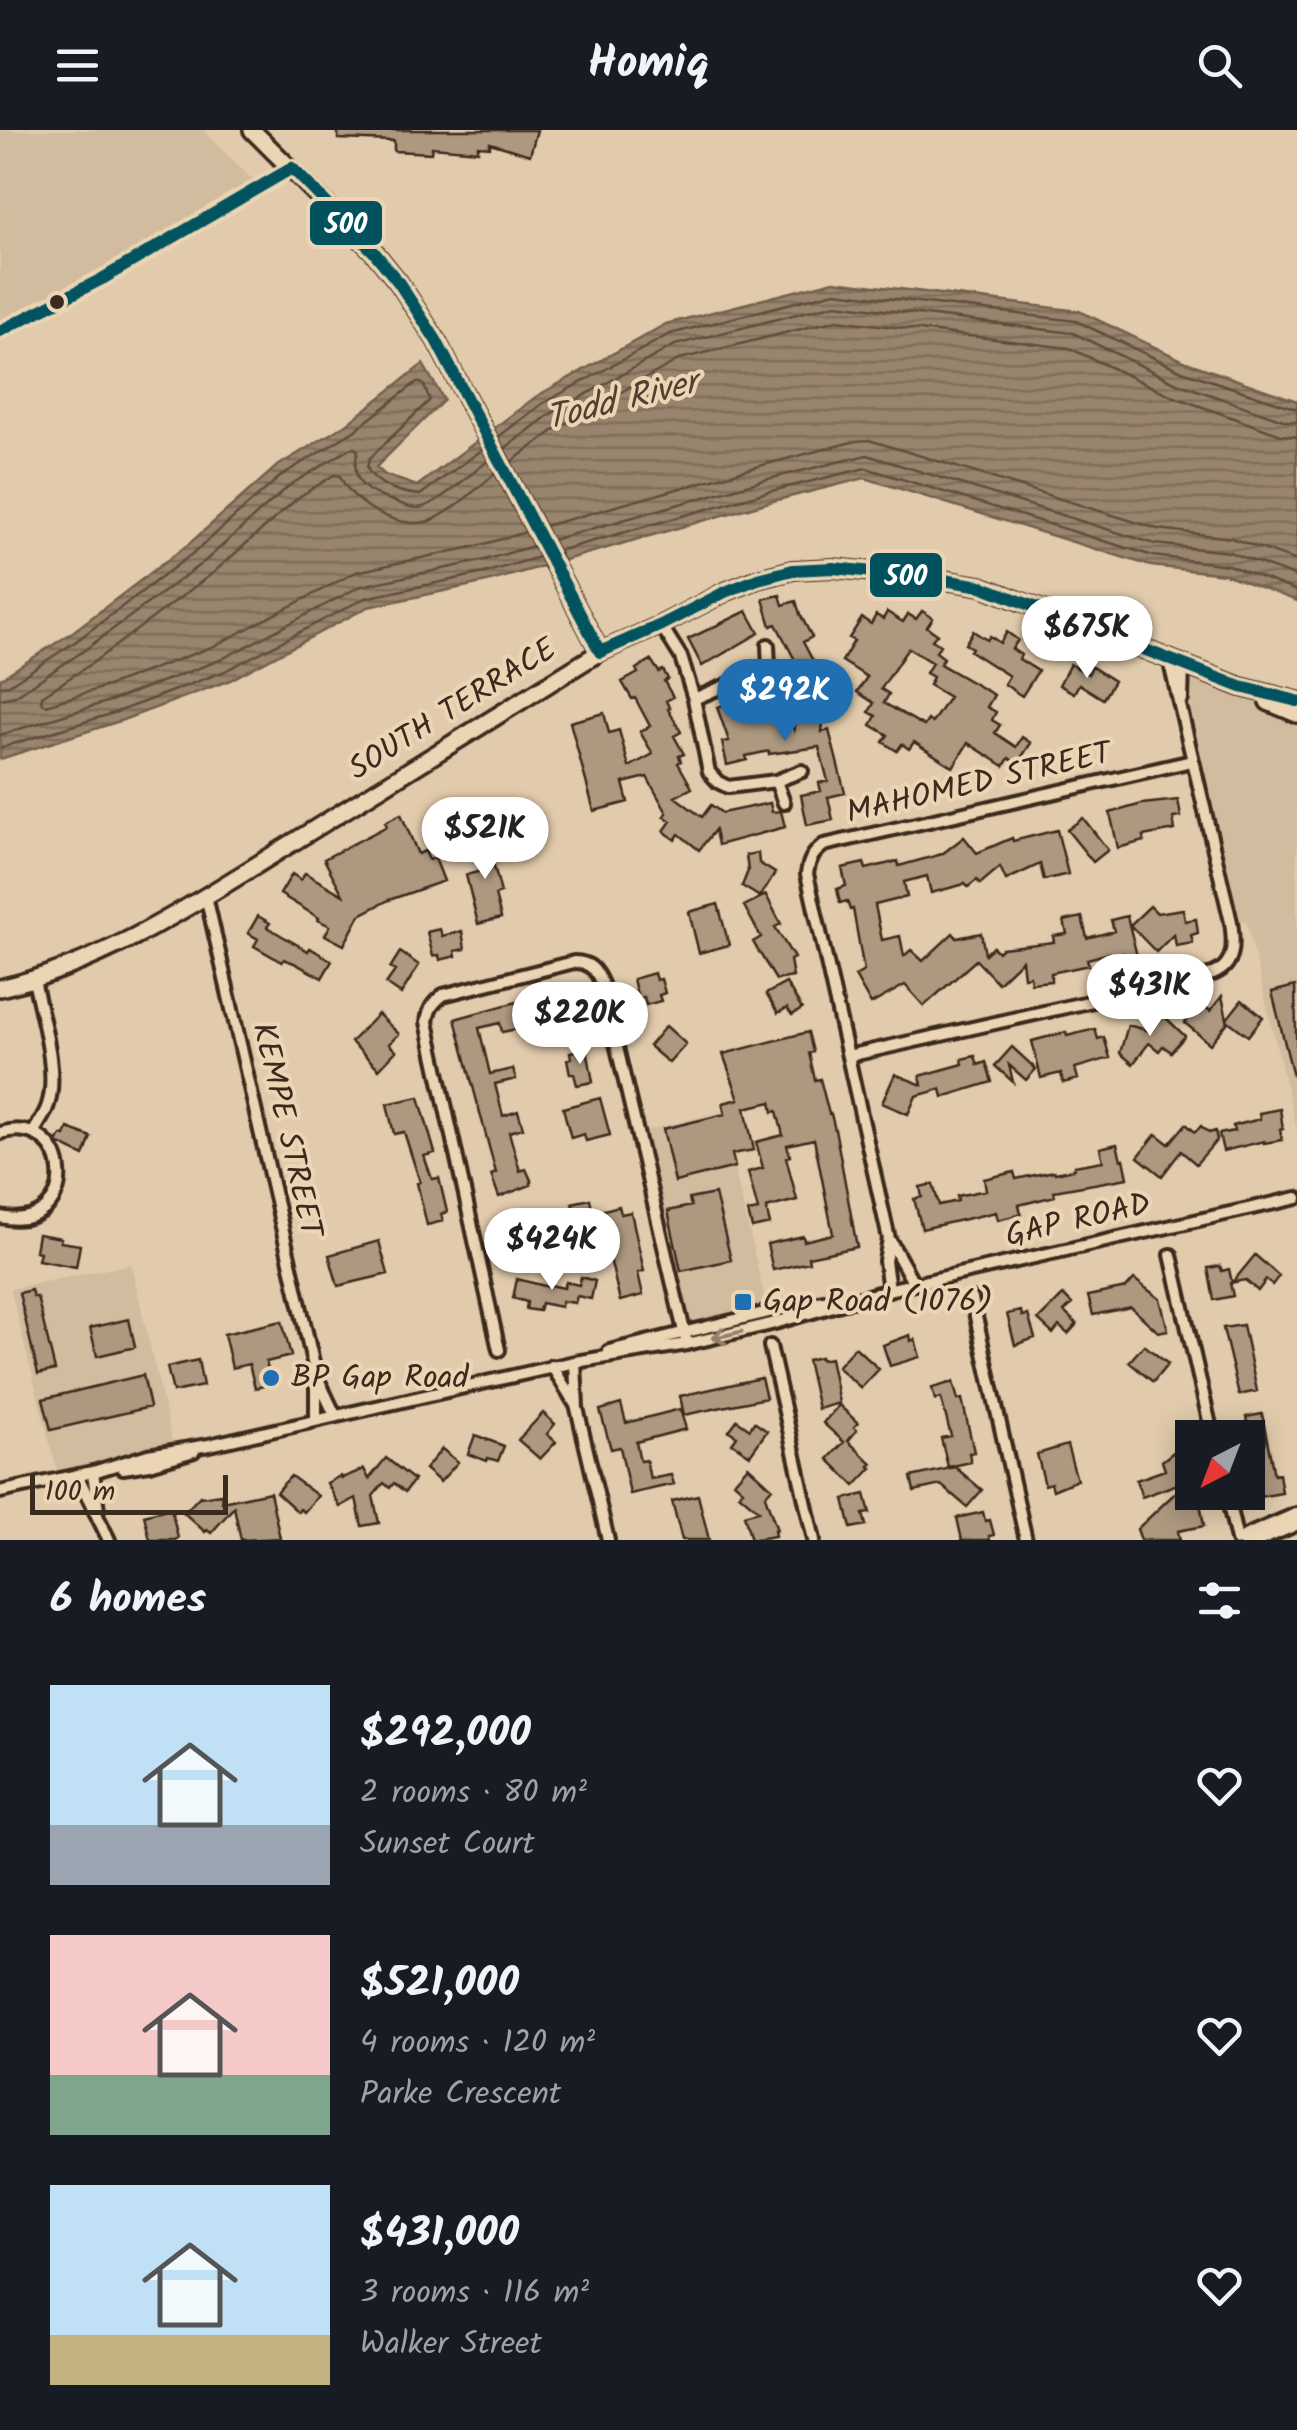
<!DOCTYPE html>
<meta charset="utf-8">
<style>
:root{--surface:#171b24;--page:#242831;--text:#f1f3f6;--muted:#9ea1a6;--accent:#1f6fb2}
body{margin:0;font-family:Kalam,sans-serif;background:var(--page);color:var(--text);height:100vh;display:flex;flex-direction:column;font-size:38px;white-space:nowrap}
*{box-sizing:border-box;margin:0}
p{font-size:32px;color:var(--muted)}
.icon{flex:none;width:55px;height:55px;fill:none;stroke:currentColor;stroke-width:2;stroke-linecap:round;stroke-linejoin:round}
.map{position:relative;height:1410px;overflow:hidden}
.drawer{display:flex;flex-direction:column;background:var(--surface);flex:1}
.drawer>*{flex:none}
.needle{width:65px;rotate:222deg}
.controls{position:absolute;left:1175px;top:1290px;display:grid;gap:20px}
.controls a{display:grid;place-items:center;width:90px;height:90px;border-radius:0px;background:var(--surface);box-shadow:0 5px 25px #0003;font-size:50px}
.scale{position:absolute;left:30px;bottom:25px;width:198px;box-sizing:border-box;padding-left:10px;border:5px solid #3b2a1e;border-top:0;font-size:28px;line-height:35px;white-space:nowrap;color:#3b2a1e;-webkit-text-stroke:8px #ecd5b5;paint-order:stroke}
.price{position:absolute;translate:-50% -85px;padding:0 22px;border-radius:35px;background:#fff;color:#222;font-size:32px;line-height:65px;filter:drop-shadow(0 2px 5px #0008)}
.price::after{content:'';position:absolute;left:50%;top:60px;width:30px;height:22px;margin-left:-15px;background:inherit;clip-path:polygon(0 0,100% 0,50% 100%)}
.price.current{background:var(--accent);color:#fff}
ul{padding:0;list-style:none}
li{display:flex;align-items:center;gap:30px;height:250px;padding:0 50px}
li span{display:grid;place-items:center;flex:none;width:280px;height:200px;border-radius:0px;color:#555}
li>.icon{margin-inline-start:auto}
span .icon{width:120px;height:120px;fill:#fffc;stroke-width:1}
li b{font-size:42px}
h2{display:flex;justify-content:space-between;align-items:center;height:120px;padding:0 50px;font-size:42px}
header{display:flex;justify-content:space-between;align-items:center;height:130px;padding:0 50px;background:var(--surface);font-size:45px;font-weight:700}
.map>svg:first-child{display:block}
.built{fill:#d2bc9f}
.water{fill:url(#water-rules);stroke:#73614e;stroke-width:2.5}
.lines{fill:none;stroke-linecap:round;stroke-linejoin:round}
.shore{stroke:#614e3e;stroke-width:2.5}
.building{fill:#ae9980;stroke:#3b2a1e;stroke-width:2.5;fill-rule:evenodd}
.street-casing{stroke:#3b2a1e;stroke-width:18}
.secondary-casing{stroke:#3b2a1e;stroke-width:22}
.highway-casing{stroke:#3b2a1e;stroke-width:28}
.street{stroke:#ecd5b5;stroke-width:10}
.secondary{stroke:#ecd5b5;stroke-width:15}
.highway{stroke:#ecd5b5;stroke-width:20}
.bus-1-casing{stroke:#ecd5b5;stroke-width:20}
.bus-1{stroke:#00535e;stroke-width:12}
.oneway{stroke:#94806a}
.bus-dot{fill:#3b2a1e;stroke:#ecd5b5;stroke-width:4}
.poi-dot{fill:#1f6fb2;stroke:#ecd5b5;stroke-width:4}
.labels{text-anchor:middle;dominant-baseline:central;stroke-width:8;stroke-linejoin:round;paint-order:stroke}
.street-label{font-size:32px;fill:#3b2a1e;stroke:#ecd5b5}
.poi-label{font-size:32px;fill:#3b2a1e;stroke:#ecd5b5;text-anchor:start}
.water-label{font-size:35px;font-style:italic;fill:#524132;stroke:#ecd5b5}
.line-badge{stroke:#ecd5b5;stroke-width:4}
.badge-label{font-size:28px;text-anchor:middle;font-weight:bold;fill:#fff}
</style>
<header><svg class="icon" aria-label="menu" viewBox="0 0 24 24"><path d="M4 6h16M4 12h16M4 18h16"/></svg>Homiq<svg class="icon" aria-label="search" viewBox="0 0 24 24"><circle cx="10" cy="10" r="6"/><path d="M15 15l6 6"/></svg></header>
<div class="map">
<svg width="1297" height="1410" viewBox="0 0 1297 1410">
<defs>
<pattern id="water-rules" width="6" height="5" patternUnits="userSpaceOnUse" patternTransform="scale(2.5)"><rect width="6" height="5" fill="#99856e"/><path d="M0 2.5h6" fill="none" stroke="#7e6d5a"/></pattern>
</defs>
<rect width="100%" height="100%" fill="#e2cbac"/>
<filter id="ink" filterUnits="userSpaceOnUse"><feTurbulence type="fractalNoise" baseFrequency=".01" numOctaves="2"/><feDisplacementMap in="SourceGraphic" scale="20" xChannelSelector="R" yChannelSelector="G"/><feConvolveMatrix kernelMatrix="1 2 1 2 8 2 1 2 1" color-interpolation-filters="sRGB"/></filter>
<g filter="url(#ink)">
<!-- built -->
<path class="built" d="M0 0H203L259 56 0 201Z
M1173 531 1297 571V1001L1246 790 1231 792Z
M721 982 771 1194 687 1214 637 1003Z
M131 1134 176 1328 59 1349 10 1159Z"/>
<!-- water -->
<path class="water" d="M834 151 1079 181 1186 232 1297 271V471L1225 444 1151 436 865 348 773 371 487 452 368 477 230 550 120 591 0 629V549L70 504 190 413 276 337 348 293 423 234 444 270 376 337 385 345 417 356 537 266 666 194Z"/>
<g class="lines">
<!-- shore -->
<path class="shore" d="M498 307 542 274 670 204 835 162 1076 191 1182 241 1297 279
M504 319 549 285 675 215 836 174 1073 203 1177 253 1286 291 1297 292
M511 332 557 298 680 229 837 190 1069 218 1172 266 1281 305 1297 307
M495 344C477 358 452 382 432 390 402 402 352 375 340 346L334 345 299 367 213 443 91 534 42 566 41 572 46 575 108 556 214 516 356 442 477 416 526 402
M545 396 763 335 856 311 869 310 1158 399 1231 408 1297 431
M552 410 768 349 867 325 1155 414 1229 422 1297 447
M558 421 771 361 866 338 1153 426 1228 435 1297 461
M0 556 9 555 75 512 196 421 282 345 354 301 417 252 423 254 430 270 369 329 367 338C376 356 400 363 420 365L482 320
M0 569 15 566 82 522 205 431 290 355 351 318H355L358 321C349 352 365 362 393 371 402 374 413 380 423 377 439 373 473 342 488 331
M0 605 113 570 220 530 361 456 481 431 533 416
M0 618 117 582 225 541 365 468 484 443 539 427"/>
</g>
<!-- building -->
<path class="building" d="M338 0H537L530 25 490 13V17L478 16V21L432 17 431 23 394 21V11L338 9Z
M780 465 783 475 796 471 800 484 812 507 803 512 822 548 803 558 790 534 796 532 776 494 771 496 763 469Z
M747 481 759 503 702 536 688 509Z
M922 481 933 488 927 497 937 504 932 510 940 515 936 522 944 528 940 534 994 565 987 577 996 582 992 590 1000 595 995 603 1016 617 1022 607 1031 613 1017 634 1009 628 1004 636 968 613 953 637 914 612 909 619 902 614 897 621 883 612 888 605 871 595 876 586 869 582 874 573 857 562 867 547 842 531 854 511 849 508 862 488 871 494 876 485 883 489 887 482 903 492 908 484 916 489ZM908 518 932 533 926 543 933 547 929 555 949 567 932 593 928 590 924 596 884 573 889 564 881 559Z
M973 501 987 510 990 506 1000 513 1007 502 1018 510 1012 519 1021 525 1019 529 1038 541 1022 566 1004 554 1009 546 970 521 972 518 965 514Z
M651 530 659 542 663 540 668 549 664 551 673 567 666 571 670 578 668 579 681 602 674 606 684 624 679 626 681 631 678 633 692 658 675 667 702 687 711 675 722 683 770 673 772 682 781 681 785 697 718 715 715 700 699 720 679 704 675 710 664 701 671 691 664 686 667 683 647 647 623 653 628 672 594 681 570 592 604 583 609 603 619 600 629 637 653 624 640 602 650 596 635 568 632 569 622 552 638 543 636 539Z
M1070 534 1088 544 1092 537 1114 551 1103 569 1079 554 1074 563 1059 555Z
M797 568 825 571 822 602 829 600 845 663 828 667 833 690 807 695 801 665 821 661 819 653 828 651 819 617 769 624V621L746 626 747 630 727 635 722 612 729 611 717 577 744 569 750 586 779 572 794 600Z
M1178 670 1181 687 1173 688 1175 700 1143 706 1144 711 1118 718 1110 683 1142 674Z
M401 684 418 724 425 721 429 730 435 728 444 751 389 770 360 785 344 815 325 805 330 796 318 790 319 788 280 764 292 744 301 750 305 743 343 765 324 729 387 696 385 692Z
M1083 688 1108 720 1093 732 1067 700Z
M488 697 494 719 490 720 501 763 495 765 501 788 478 794 466 745 485 740 475 700Z
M1057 700 1068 744 1044 750 1040 734 1006 750 1000 737 980 754 977 750 968 757 965 754 931 763 927 746 904 752 907 767 875 775 882 810 900 806 904 826 911 820 923 831 953 803 957 808 981 803 985 824 993 817 998 822 1002 818 1054 812 1053 806 1067 804 1064 791 1082 787 1087 808 1114 801 1111 790 1127 786 1137 826 1125 829 1123 823 1111 826 1110 823 1087 829 1089 835 1051 843V851L1031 853 1030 846 1024 847 1022 830 998 853 976 830 924 876 905 855 871 874 855 846 864 841 853 779 850 780 847 771 840 773 837 759 846 756 842 738 864 733 866 739 898 731 899 736 942 724 964 707 977 723 1012 708 1013 711Z
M758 723 759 733 775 743 760 767 742 756 748 741 746 725Z
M766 765 781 794 775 797 794 828 790 830 793 847 776 850 753 812 761 807 744 776Z
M718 774 729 815 699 823 689 782Z
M1150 776 1157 783 1183 779 1185 791 1196 789 1198 803 1191 805 1193 813 1176 816 1174 804 1156 822 1130 795Z
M258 786 270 793 267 797 308 821 310 818 332 831 322 848 294 833 284 829 282 832 254 816 258 809 248 803Z
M440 799 442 806 462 801 465 819 455 821 456 826 440 830 439 825 433 826 427 802Z
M400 822 419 835 401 864 386 854 395 841 390 838Z
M654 843 656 850 661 849 665 863 659 865 661 871 646 875 644 867 638 869 633 849Z
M786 853 802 879 792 885 787 878 778 883 766 864Z
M1295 856 1297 945 1293 946 1272 862Z
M560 861 580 878 569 892 563 887 559 892 544 879Z
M1222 866 1227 889 1242 870 1263 887 1248 906 1227 890 1228 892 1210 914 1185 893 1202 874 1210 881Z
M524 870 529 891 516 894 517 899 502 902 500 893 479 898 490 944 513 939 516 949 495 954 503 986 518 981 523 998 509 1002 520 1041 526 1039 531 1050V1055L499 1067 491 1045 496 1043 455 889Z
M378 884 399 904 389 914 396 921 379 939 351 912Z
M1164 886 1185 906 1171 922 1163 916 1159 921 1149 913 1133 934 1120 923 1128 895 1150 901Z
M666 896 686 914 669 933 649 916Z
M1095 899 1098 909 1104 907 1110 928 1075 938 1078 949 1063 953 1061 943 1041 948 1032 911 1066 902 1067 906Z
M808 902 813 922 809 923 815 950 820 949 829 984H831L836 1004 857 1117 808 1127 809 1132 773 1140 767 1114 803 1106 804 1111 833 1104 814 1009 787 1015 790 1026 786 1027 797 1070 766 1078 770 1094 752 1098 748 1082 758 1080 748 1042 763 1038 756 1012 783 1005 777 981 773 982 771 972 745 978 754 1020 732 1024 735 1037 675 1052 663 999 725 984 723 973 739 969 723 924Z
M1012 917 1036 939 1026 950 1009 935 1013 952 995 936Z
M587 919 593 952 577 955 574 944H570L567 929 571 928 570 922Z
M975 926 978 935 986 932 992 952 943 967 941 959 916 966 908 984 882 973 895 944 922 955 920 946 963 934 962 929Z
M419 967 435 1023 424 1026 432 1049 439 1048 447 1082 441 1084 443 1091 427 1095 417 1053 420 1052 404 1002 394 1004 387 974Z
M600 968 610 1005 586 1011 584 1004 571 1008 563 978Z
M1280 979 1283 999H1280L1282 1010 1264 1013V1011L1223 1021 1219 1004 1234 1001 1233 996 1260 989 1259 983Z
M1186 994 1195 1002 1201 996 1209 1003 1215 1001 1217 1010 1196 1034 1181 1021 1162 1046 1138 1027 1156 1004 1169 1014Z
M68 998 91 1007 84 1026 57 1013 61 1005 65 1006Z
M1117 1014 1121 1030 1124 1029 1128 1048 1054 1061 1055 1066 1019 1075 1021 1084 998 1090 996 1082 922 1099 914 1069 922 1067 920 1057 933 1054 939 1075 958 1071 957 1066 986 1060 984 1049 1014 1042 1016 1049 1054 1041 1055 1043 1074 1039V1036L1103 1031 1100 1018Z
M715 1064 731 1130 681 1141 668 1081 691 1076 689 1069Z
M590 1069 593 1083 619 1076 621 1084 631 1082 644 1141 638 1143 643 1165 620 1171 604 1103 582 1109 572 1073Z
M521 1080 535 1106 519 1115 505 1089Z
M38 1104 61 1108 60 1112 80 1115 76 1137 38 1130 40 1122 35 1121Z
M379 1111 388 1144 338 1156 329 1125Z
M1255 1125 1279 1146 1272 1155 1266 1150 1258 1161 1245 1150 1230 1153 1233 1166 1214 1170 1208 1138 1220 1136 1222 1141 1229 1139 1232 1153Z
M581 1147 595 1151 591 1169 577 1166 575 1173 562 1171 561 1177 541 1173 539 1181 526 1179 527 1172 513 1168 517 1149 549 1157 550 1155 564 1158 566 1152 579 1155Z
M1134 1149 1160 1169 1168 1200 1158 1202 1131 1177 1093 1185 1088 1166 1126 1158Z
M31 1160 33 1167H37L55 1240 38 1244 19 1163Z
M1063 1165 1072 1174 1064 1182 1077 1194 1068 1204 1059 1196 1053 1204 1038 1190Z
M1021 1181 1022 1186 1028 1185 1035 1208 1015 1215 1007 1184Z
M129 1189 135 1217 97 1226 90 1198Z
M282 1191 291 1226 266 1232 272 1254 255 1258 249 1234 232 1238 224 1204Z
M1243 1195 1257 1261 1239 1265 1223 1198Z
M910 1205 911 1211 915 1209 920 1227 890 1236 883 1215Z
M1144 1215 1168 1234 1153 1252 1129 1232Z
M855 1217 879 1239 861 1258 837 1237Z
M820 1227 821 1230 830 1228 839 1273 818 1279 807 1230Z
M198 1230 203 1256 173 1262 167 1237Z
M143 1245 150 1277 51 1300 43 1269Z
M761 1248 766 1268 684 1285 680 1266Z
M953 1252 958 1270 962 1269 974 1322 969 1323 971 1332 948 1337 941 1308 951 1306 941 1268 935 1270 932 1258Z
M621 1274 626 1293 680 1279 686 1299 636 1312 640 1331 646 1330 650 1349 671 1345 674 1354 630 1364 620 1317 611 1319 600 1280Z
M839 1275 858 1293 854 1297 857 1300 848 1311 872 1334 869 1336 872 1338 855 1356 828 1329 844 1312 823 1293Z
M543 1283 555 1294 547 1304 556 1312 540 1329 518 1310Z
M1262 1284 1274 1345 1279 1344 1282 1363 1259 1367 1252 1326H1254L1246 1287Z
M737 1290 750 1299 754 1292 767 1301 750 1325 732 1313 737 1306 729 1301Z
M475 1305 504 1316 498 1331 488 1328 487 1331 468 1324Z
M1185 1313 1192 1345V1362H1198L1204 1396 1178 1401 1180 1410H1141L1137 1399 1189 1350 1142 1367 1136 1350 1165 1340 1162 1331Z
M1067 1315 1077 1350 1053 1360 1051 1353 1045 1355 1037 1324Z
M442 1319 458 1332 440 1352 425 1339Z
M386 1328 414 1350 405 1362 394 1353 390 1358 384 1353 373 1366 379 1393 362 1396 356 1368 340 1377 327 1353 340 1346 342 1348 364 1339 369 1349Z
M748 1336 772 1358 765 1366 777 1400H774L775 1406 751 1410 744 1385 759 1381 739 1364 743 1360 734 1352Z
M955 1337 982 1360 967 1377 941 1355 914 1361 911 1347Z
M291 1346 318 1366 304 1382 300 1379 298 1382 276 1362Z
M270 1362 280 1408 241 1410 234 1377 211 1403 207 1400 205 1402 184 1383 200 1366 201 1367 221 1364 222 1372Z
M865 1364 870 1383 863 1384 866 1395 851 1398 844 1369Z
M698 1365 709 1410H682L672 1371Z
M171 1378 178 1408 175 1410H150L144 1385Z
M983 1382 985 1391 990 1390 994 1405 989 1406 990 1410H962L957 1388Z"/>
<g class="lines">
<!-- street casing -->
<g class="street-casing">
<path id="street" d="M0 201 102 149 292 38
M661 495 681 527 694 569 709 642 718 652 728 657 776 651 802 641
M768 515 769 537 782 555
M694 569 769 537
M1182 569 1183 535
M776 651 784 673
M206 766 316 1245 335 1285
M848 926 1213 844C1236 835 1234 813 1231 792L1169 529
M0 1003C74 981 84 1104 0 1087
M33 1003C38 994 45 985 48 975 59 941 41 885 34 850
M1171 1125 1213 1308
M914 1154 889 1109 807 744C809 730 813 723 824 715L1192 631
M889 1160 885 1131 889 1109
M883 1161 1297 1068
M972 1169 1026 1410
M770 1216 814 1410
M499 1220 427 892C429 878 433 873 443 865L574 832C590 832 596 840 602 854L687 1214
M609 1221 789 1177 841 1168
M575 1232 577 1278 608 1410
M552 1236 577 1277
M316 1290V1251
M123 1338 149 1334 194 1321
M93 1342 148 1325 209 1315 575 1232 687 1214 771 1194 889 1160
M93 1342 98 1380
M77 1345 109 1410
M0 1362 97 1341
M1226 1362 1237 1410"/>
</g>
<!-- secondary casing -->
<g class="secondary-casing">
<path id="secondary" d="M252 0 374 122 399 153 436 210 600 522
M1268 572 1297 584
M0 858C109 833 206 766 300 708 400 646 500 584 600 522L661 495 725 462 758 449 793 440 833 438 925 447 981 456 1241 557 1297 571"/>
</g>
<!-- highway casing -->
<g class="highway-casing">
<path id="highway" d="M1248 1410 1297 1389"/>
</g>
<!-- street -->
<use href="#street" class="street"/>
<!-- secondary -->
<use href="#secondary" class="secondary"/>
<!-- highway -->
<use href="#highway" class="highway"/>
<!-- bus-1 casing -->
<g class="bus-1-casing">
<path id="bus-1" d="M0 201 102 149 292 38 374 122 399 153 436 210 600 522 661 495 725 462 758 449 793 440 833 438 925 447 981 456 1241 557 1297 571"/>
</g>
<!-- bus-1 -->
<use href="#bus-1" class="bus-1"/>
</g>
<!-- one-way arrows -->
<defs><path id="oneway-shaft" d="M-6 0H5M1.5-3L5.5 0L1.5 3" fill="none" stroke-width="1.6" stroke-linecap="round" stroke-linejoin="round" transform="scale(2.5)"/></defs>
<use class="oneway" href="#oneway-shaft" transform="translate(727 1205) rotate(167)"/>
</g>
<!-- markers -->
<circle class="bus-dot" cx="57" cy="172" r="9"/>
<g class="poi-dot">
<rect x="733" y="1162" width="20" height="20" rx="5"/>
<circle cx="271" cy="1248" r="10"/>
</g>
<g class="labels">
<!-- street labels -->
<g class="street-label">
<text transform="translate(453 580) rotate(-32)">SOUTH TERRACE</text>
<text transform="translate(979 654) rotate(-13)">MAHOMED STREET</text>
<text transform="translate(286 1000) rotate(77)">KEMPE STREET</text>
<text transform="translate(1078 1091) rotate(-13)">GAP ROAD</text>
</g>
<!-- poi labels -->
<g class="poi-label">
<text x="763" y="1172">Gap Road (1076)</text>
<text x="291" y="1248">BP Gap Road</text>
</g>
<!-- water labels -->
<g class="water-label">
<text transform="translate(622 272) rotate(-14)">Todd River</text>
</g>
</g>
<g class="line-badge">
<rect x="308" y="69" width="76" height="48" rx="10" fill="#00535e"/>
<rect x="868" y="421" width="76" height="48" rx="10" fill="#00535e"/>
</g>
<g class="badge-label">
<text x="346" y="103">500</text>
<text x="906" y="455">500</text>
</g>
</svg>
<div class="controls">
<a><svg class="needle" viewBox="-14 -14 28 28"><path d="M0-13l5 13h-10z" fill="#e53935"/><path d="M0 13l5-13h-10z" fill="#9ea1a6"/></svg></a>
</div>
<div class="scale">100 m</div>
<b class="price" style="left:1087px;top:551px">$675K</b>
<b class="price current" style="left:785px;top:614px">$292K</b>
<b class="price" style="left:485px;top:752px">$521K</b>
<b class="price" style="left:1150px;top:909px">$431K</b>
<b class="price" style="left:580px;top:937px">$220K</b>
<b class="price" style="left:552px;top:1163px">$424K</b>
</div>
<section class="drawer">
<h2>6 homes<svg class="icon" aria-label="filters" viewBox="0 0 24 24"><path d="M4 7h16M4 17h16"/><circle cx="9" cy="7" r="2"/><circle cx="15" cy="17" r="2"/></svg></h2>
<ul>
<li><span style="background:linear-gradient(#bfe0f5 70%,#9aa5b1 0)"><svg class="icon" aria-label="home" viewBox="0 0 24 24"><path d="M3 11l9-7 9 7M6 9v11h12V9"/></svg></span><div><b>$292,000</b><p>2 rooms · 80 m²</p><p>Sunset Court</p></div><svg class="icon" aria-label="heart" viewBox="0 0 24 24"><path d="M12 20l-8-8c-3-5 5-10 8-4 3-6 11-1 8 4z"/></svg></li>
<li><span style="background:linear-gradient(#f6c9c9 70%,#7fa58c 0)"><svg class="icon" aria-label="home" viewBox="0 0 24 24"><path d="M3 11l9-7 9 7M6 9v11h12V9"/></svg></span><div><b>$521,000</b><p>4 rooms · 120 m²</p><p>Parke Crescent</p></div><svg class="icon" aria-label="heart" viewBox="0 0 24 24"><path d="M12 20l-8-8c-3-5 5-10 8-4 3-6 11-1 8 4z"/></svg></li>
<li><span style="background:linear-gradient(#bfe0f5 75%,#c2b280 0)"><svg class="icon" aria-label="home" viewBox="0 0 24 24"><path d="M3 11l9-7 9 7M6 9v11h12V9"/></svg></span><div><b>$431,000</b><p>3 rooms · 116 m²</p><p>Walker Street</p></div><svg class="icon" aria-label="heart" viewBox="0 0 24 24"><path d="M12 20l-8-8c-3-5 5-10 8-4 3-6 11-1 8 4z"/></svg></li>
</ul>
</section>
